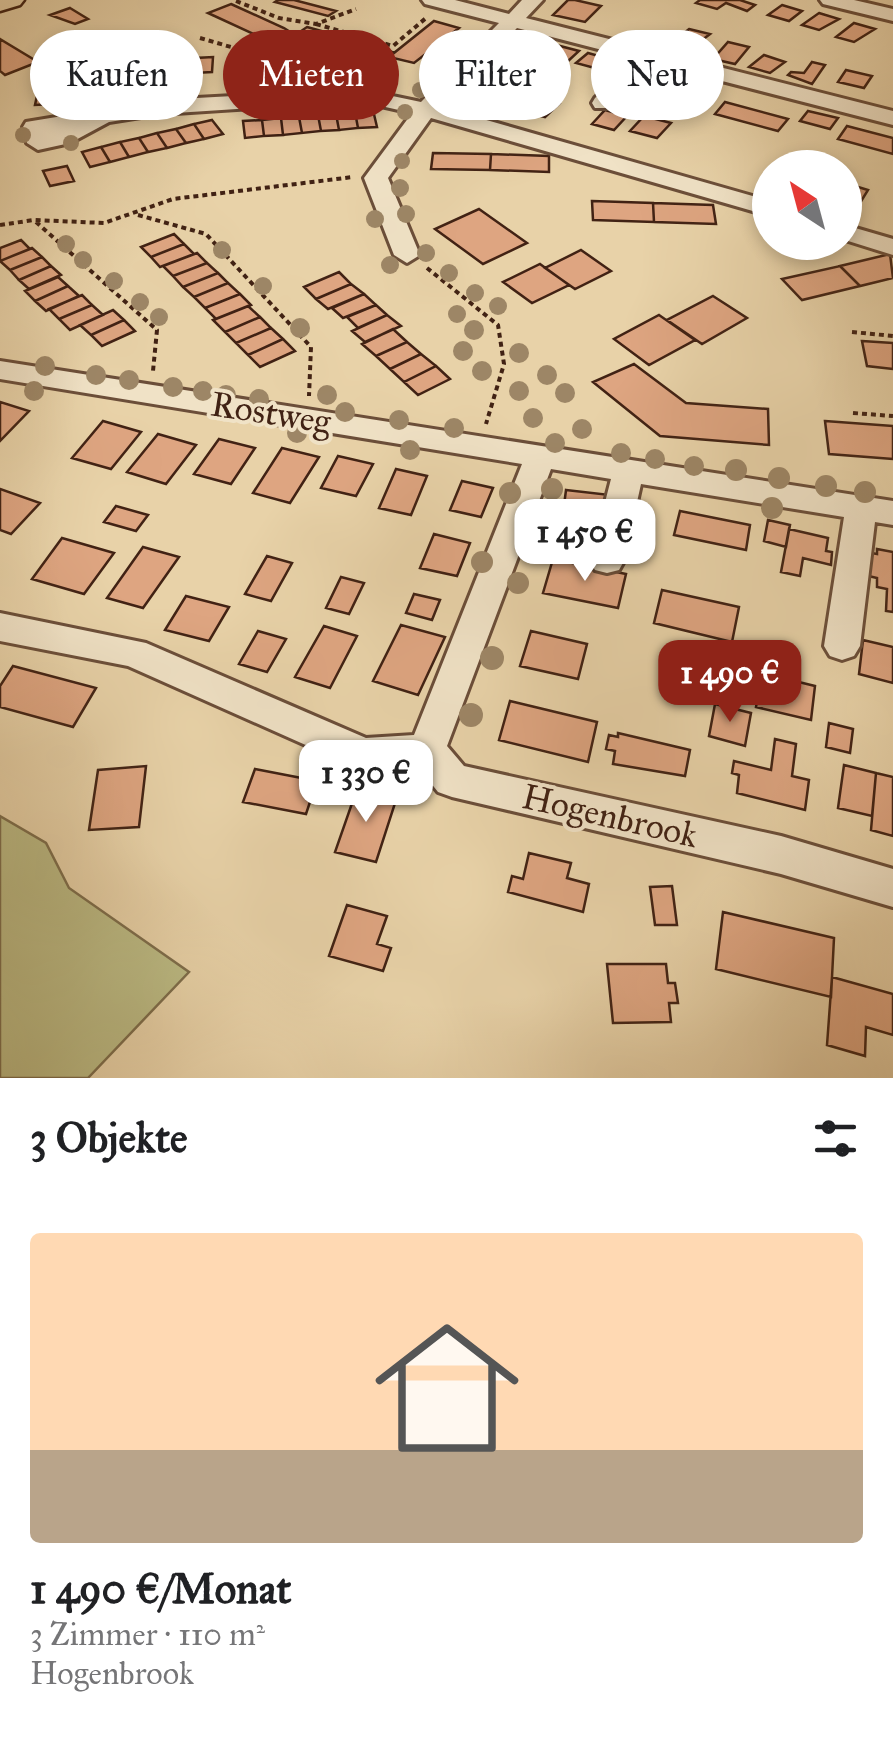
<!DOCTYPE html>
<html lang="de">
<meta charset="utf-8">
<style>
:root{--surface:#fff;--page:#f6f6f6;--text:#202124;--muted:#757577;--accent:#8f2418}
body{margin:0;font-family:"IM FELL Great Primer",serif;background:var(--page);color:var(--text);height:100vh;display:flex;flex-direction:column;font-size:38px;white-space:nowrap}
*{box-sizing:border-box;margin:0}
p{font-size:32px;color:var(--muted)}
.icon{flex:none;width:55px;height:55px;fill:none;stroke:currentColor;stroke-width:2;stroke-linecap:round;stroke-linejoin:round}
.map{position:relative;height:1078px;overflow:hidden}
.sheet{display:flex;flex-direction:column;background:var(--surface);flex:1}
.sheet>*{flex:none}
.guide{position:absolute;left:30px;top:30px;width:835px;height:90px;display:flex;gap:20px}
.needle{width:65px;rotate:324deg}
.controls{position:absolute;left:752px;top:150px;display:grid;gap:20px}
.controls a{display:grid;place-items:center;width:110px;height:110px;border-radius:50%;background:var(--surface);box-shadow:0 5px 15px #0003;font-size:50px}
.price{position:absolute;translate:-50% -85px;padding:0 22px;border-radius:20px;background:#fff;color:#222;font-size:32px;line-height:65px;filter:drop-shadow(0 2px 5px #0008)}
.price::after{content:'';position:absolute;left:50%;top:60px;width:30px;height:22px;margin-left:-15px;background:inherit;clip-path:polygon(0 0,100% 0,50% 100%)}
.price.active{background:var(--accent);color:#fff}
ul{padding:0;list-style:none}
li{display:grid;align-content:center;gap:20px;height:530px;padding:0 30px}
li span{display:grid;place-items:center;height:310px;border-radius:10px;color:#555}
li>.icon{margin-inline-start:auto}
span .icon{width:180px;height:180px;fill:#fffc;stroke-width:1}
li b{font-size:42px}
h2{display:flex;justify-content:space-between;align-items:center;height:120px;padding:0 30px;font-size:42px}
.chip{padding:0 35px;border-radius:45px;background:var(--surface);box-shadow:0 5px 15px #0003;font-size:35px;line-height:90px}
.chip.active{background:var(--accent);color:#fff}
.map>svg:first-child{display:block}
.green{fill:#bbba84;stroke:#7e6e4c;stroke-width:2.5}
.building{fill:#dea581;stroke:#412214;stroke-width:2.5}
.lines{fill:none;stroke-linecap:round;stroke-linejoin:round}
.minor-casing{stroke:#6b4e39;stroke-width:6}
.major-casing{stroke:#412214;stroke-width:5}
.path{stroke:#412214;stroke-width:4;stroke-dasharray:5 4;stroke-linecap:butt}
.minor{fill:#f0e2c6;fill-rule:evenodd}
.major{fill:#e8d2a8;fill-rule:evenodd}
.tree{fill:#9d8666}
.labels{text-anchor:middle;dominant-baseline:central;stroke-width:8;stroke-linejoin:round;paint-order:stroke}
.street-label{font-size:35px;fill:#412214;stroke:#f0e2c6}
</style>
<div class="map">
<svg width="893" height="1078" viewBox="0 0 893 1078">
<rect width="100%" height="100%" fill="#e8d2a8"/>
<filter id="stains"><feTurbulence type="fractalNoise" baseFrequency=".002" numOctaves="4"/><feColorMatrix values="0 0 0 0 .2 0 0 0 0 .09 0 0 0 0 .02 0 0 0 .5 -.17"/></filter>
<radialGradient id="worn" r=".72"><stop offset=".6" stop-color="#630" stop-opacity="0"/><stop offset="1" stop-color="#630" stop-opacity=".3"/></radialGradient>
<!-- green -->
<path class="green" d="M0 816 46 843 69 888 189 972 88 1078H0Z"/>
<!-- building -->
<path class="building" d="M278 0H294L336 11 328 16 275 2Z
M568 0H575L601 6 585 22 553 15Z
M700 0H740L755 5 747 11 726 3 717 9 696 3Z
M231 4 284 28 295 35 289 39 275 33 262 38 208 13Z
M782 5 802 11 789 21 768 15Z
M70 8 88 19 75 24 50 15Z
M819 13 839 19 819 30 802 25Z
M434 21 459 28 414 63 389 57Z
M854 23 875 29 854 42 836 37Z
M307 27 386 49 394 53 389 57 379 54 368 62 288 40Z
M689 29 710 34 689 50 669 45Z
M0 39 38 62 5 75 0 71Z
M537 40 579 51 567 62 524 50Z
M82 42 90 47 58 60 49 55Z
M728 42 749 47 735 64 713 59Z
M588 53 628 64 617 74 576 63Z
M764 55 785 62 770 73 749 67Z
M213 57 212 72 194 73 195 58Z
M195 58 194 77H177L178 59Z
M262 60 263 75 244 76V61Z
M812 62 825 65 812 84 788 75 791 72 804 73Z
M129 64 127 78 109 79 112 65Z
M111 70 108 86 90 87 93 71Z
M846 70 872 76 864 88 838 82Z
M651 71 698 83 688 93 640 81Z
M499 89 521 96 504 110 482 104Z
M57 90 54 104 35 105 38 91Z
M540 99 559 104 545 117 526 112Z
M725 102 788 119 778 131 715 114Z
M373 110 377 127 358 128 355 112Z
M605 110 627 116 614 130 592 124Z
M808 111 838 118 830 129 800 121Z
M355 112 358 128 339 130 336 114Z
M336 114 339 130 321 131 318 115Z
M318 115 321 131 302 133 299 117Z
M644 116 671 123 657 138 630 131Z
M299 117 302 133 283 135 281 118Z
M281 118 283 135 264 136 262 120Z
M212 120 223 134 204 139 194 124Z
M262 120 264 136 245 138 243 121Z
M194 124 204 139 186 143 176 129Z
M847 126 893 138V154L838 139Z
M176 129 186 143 167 148 157 133Z
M157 133 167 148 148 152 139 138Z
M139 138 148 152 129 157 120 142Z
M120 142 129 157 110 162 101 147Z
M101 147 110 162 90 167 82 152Z
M433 153 491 154 490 170 431 169Z
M491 154 549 156V172L490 170Z
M67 166 74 181 50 186 43 171Z
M845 183 868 190 860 203 845 198Z
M592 201 653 203 654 222 593 220Z
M653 203 713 205 716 224 654 222Z
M479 209 527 243 483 264 435 229Z
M174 234 184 244 151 257 141 247Z
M21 240 30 249 0 261V248Z
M184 244 194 254 160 267 151 257Z
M32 248 42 257 10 270 0 261Z
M581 250 611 271 575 289 545 268Z
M197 253 207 263 173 276 163 266Z
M890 254 893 278 860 286 840 266Z
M42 257 51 266 19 280 10 270Z
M207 263 218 273 183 287 173 276Z
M540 264 569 285 532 303 503 282Z
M51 266 61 275 29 289 19 280Z
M840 266 860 286 802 300 782 279Z
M339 272 351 284 316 299 304 287Z
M218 273 228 283 194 297 183 287Z
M58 277 68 286 35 301 25 291Z
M228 283 240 294 205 308 194 297Z
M351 284 364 294 328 309 316 299Z
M68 286 79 296 46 311 35 301Z
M240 294 251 305 216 319 205 308Z
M364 294 376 305 343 318 332 308Z
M82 295 92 305 59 319 49 309Z
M713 296 747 318 702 344 667 320Z
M92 305 103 315 70 330 59 319Z
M376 305 387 315 358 328 347 317Z
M248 306 260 317 225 332 213 320Z
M113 310 124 320 91 335 80 325Z
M387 315 401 326 365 342 352 331Z
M659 315 695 340 649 365 614 339Z
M260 317 271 328 236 343 225 332Z
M124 320 135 331 102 346 91 335Z
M271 328 283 339 248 355 236 343Z
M393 329 407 342 376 356 362 344Z
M283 339 295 351 260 367 248 355Z
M862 341 893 343V369L867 366Z
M407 342 421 354 390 369 376 356Z
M421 354 436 366 404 382 390 369Z
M634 364 686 403 768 409 769 445 660 436 593 382Z
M436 366 450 379 418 395 404 382Z
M0 402 29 411 0 441Z
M103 421 141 432 111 469 72 458Z
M825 421 893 426V459L829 454Z
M158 434 196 445 166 484 127 472Z
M219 439 255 448 231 484 194 474Z
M282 448 319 457 290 503 253 493Z
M338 456 373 464 356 496 321 488Z
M396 469 427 476 411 515 379 508Z
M462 481 493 488 481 517 450 510Z
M0 489 40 503 11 534 0 530Z
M566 490 610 495 607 534 561 529Z
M116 506 148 515 136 531 104 522Z
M680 511 750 525 746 550 674 535Z
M768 520 790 525 786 547 764 541Z
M789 529 828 538 826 551 832 552 831 565 803 558 800 576 781 572Z
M434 534 470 543 457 576 420 568Z
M62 538 114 553 84 594 32 579Z
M143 547 179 557 143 608 107 598Z
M877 549 893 552V612L886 611 887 589 877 587V578L860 574 861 551 877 554Z
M267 556 292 563 271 601 245 594Z
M553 559 626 574 618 608 543 593Z
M341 577 364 583 349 614 326 608Z
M662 590 739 607 732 642 654 623Z
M414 594 440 600 432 620 406 613Z
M186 596 229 607 209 641 165 630Z
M401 625 445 637 418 695 373 681Z
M324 626 357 636 330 688 295 677Z
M258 631 286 639 267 672 239 664Z
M531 631 587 644 578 679 520 666Z
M863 640 893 647V683L859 674Z
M13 666 96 688 73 727 0 707V686Z
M762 673 815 686 811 720 756 707Z
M510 701 597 722 588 762 499 740Z
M715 704 751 713 745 746 709 736Z
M829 723 853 729 850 753 826 747Z
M618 733 690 750 685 776 613 764 615 751 606 749 609 735 618 737Z
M775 739 796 744 792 776 809 780 805 810 737 793 739 775 732 773 734 761 771 770Z
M844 765 876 773 872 816 838 808Z
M146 766 139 827 89 830 98 770Z
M255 769 317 781 306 814 243 802Z
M876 773 893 777V836L871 830Z
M357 789 397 797 376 862 335 852Z
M529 853 571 863 567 878 589 884 583 912 508 892 512 876 523 879Z
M672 886 677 925H655L650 887Z
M347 905 387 916 377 944 391 948 383 971 329 956Z
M723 912 834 938 831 997 716 969Z
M607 964H666L668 983H675L678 1003H669L671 1022 613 1023Z
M832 977 893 994V1035L866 1027 865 1056 827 1045Z"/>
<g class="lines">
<!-- minor casing -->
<g class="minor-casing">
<path id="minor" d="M422 0H455L509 14 522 0H543L526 18 893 111V125L656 64 611 108H595L592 103 595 98 637 59 517 28 441 107 770 201V216L431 118 388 178 420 255 407 263 394 255 364 178 412 113 359 101 160 114 109 122 70 143 38 150 27 143 23 127 26 122 160 100 359 89 421 102 499 23 425 4Z
M820 0H854L893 9V21L823 4Z
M845 225 893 239V255L845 240Z
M0 361 893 501V525L875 522 860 646 854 656 842 660 830 656 824 646 844 517 641 484 624 561 619 570 607 573 595 570 590 561 611 479 551 469 447 746 464 766 781 836 893 869V907L781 874 452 797 438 792 418 767 364 771 128 666 0 641V613L146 643 366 738 414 735 522 464 0 379Z"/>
</g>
<!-- major casing -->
<g class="major-casing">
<path id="major" d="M0 0H24L20 5 0 11Z"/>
</g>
<!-- path -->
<path class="path" d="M236 1 279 18 316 24 356 9
M316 24 393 46 426 18
M200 38 327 75
M138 215 206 234 311 347 309 396
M36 222 157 330 153 371
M0 225 34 220 104 223 173 199 353 177
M427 268 498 325 504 364 486 424
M852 332 893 336
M853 413 893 416"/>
<!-- minor -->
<use href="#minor" class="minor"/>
<!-- major -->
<use href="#major" class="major"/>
</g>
<!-- trees -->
<g class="tree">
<circle cx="458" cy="52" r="8"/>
<circle cx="471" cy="76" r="8"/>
<circle cx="382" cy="90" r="8"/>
<circle cx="420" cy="90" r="8"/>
<circle cx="405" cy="112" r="8"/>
<circle cx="23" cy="135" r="8"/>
<circle cx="71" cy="143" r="8"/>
<circle cx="402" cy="161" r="8"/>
<circle cx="400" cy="188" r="9"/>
<circle cx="406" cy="214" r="9"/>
<circle cx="375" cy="219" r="9"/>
<circle cx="66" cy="244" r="9"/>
<circle cx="222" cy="250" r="9"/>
<circle cx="426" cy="253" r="9"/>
<circle cx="83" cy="260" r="9"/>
<circle cx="390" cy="265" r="9"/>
<circle cx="449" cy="273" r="9"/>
<circle cx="114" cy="281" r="9"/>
<circle cx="263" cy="286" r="9"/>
<circle cx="475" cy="293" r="9"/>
<circle cx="140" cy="302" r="9"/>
<circle cx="498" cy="306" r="9"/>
<circle cx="457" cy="314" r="9"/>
<circle cx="159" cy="317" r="9"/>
<circle cx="300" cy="328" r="10"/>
<circle cx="474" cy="330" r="10"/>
<circle cx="463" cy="351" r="10"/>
<circle cx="519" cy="353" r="10"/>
<circle cx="45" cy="366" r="10"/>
<circle cx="482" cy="371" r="10"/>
<circle cx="96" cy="375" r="10"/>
<circle cx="547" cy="375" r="10"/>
<circle cx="129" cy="380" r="10"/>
<circle cx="173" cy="387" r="10"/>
<circle cx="34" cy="391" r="10"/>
<circle cx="203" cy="391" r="10"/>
<circle cx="519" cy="391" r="10"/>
<circle cx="565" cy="393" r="10"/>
<circle cx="226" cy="395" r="10"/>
<circle cx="327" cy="395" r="10"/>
<circle cx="259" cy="399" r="10"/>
<circle cx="345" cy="412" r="10"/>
<circle cx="533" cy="418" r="10"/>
<circle cx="399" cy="420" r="10"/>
<circle cx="454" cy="428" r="10"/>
<circle cx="582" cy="429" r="10"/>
<circle cx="297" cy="433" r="10"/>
<circle cx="555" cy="443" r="10"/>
<circle cx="410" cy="450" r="10"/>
<circle cx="621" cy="453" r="10"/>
<circle cx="655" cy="459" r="10"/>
<circle cx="694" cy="466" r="10"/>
<circle cx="736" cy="470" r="11"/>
<circle cx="779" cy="478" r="11"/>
<circle cx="826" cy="486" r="11"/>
<circle cx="552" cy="489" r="11"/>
<circle cx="865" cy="492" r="11"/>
<circle cx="510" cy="493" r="11"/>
<circle cx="772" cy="508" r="11"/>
<circle cx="543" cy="512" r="11"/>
<circle cx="534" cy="539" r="11"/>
<circle cx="482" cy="562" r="11"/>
<circle cx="518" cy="583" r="11"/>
<circle cx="492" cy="658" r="12"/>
<circle cx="471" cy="715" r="12"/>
<circle cx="411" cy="775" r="14"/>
</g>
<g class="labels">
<!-- street labels -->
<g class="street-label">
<text transform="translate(271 413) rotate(9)">Rostweg</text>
<text transform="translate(610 816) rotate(13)">Hogenbrook</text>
</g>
</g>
<rect width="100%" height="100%" filter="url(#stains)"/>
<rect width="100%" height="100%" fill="url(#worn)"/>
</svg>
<div class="controls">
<a><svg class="needle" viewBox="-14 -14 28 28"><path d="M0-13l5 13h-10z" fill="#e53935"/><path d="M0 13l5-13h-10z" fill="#757577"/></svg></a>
</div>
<b class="price" style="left:585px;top:584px">1 450 €</b>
<b class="price active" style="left:730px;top:725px">1 490 €</b>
<b class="price" style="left:366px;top:825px">1 330 €</b>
<div class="guide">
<a class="chip">Kaufen</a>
<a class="chip active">Mieten</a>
<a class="chip">Filter</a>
<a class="chip">Neu</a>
</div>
</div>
<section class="sheet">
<h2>3 Objekte<svg class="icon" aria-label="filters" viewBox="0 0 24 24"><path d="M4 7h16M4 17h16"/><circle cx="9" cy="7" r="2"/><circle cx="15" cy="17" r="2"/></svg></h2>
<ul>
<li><span style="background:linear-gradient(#ffd9b3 70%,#b9a48a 0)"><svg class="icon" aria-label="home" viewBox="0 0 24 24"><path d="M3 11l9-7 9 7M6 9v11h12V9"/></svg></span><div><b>1 490 €/Monat</b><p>3 Zimmer · 110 m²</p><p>Hogenbrook</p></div></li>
</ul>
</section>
